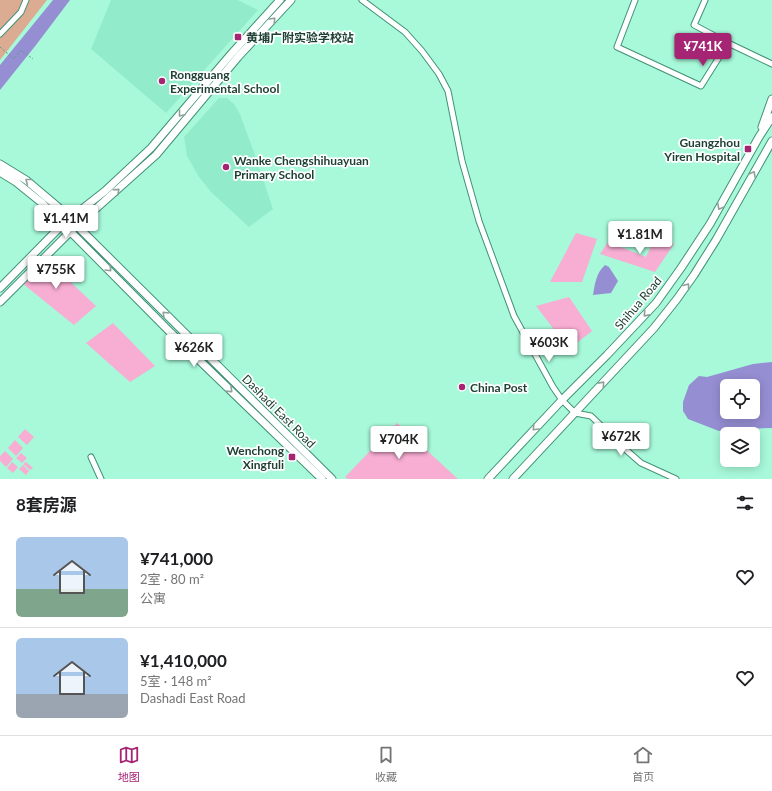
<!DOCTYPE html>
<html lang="zh">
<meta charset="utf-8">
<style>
:root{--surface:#fff;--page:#f2f2f2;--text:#202124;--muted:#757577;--line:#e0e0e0;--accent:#a52473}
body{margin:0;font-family:Lato,"Noto Sans SC",sans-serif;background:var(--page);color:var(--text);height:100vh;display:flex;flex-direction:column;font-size:15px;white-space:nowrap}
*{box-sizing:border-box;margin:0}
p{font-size:13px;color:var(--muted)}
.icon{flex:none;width:22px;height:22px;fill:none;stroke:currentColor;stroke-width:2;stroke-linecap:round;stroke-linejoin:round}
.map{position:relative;height:479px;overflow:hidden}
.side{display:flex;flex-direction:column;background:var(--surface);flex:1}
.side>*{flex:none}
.buttons{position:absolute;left:720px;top:379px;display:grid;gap:8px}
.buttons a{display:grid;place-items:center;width:40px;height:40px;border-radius:6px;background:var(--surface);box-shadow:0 2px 10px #0003;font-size:20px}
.price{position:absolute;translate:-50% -34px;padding:0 9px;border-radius:4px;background:#fff;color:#222;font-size:13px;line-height:26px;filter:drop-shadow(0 1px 2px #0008)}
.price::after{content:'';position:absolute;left:50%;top:24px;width:12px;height:9px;margin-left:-6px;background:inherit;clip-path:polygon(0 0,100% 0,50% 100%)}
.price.on{background:var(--accent);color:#fff}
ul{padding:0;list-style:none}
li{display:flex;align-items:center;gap:12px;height:100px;padding:0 16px}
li+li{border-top:1px solid var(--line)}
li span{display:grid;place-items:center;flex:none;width:112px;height:80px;border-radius:6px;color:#555}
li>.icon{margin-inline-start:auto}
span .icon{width:48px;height:48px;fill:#fffc;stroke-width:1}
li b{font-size:17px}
h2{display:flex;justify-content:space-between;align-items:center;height:48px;padding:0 16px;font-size:17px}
.menu{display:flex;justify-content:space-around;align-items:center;height:56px;border-top:1px solid var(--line);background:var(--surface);font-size:11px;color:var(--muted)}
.menu a{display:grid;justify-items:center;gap:2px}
.menu .on{color:var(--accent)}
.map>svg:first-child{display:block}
.built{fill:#92eccb}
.green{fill:#dbab92}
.water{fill:#958ed2;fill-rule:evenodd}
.building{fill:#f8add3}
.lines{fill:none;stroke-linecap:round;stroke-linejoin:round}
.street-casing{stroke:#419277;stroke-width:7}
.secondary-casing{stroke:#419277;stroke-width:9}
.path{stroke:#5f9883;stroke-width:1;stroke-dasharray:2 2;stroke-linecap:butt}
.street{stroke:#fff;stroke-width:5}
.secondary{stroke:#fff;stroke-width:7}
.oneway{stroke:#8fa09a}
.poi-dot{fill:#a52473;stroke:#fff;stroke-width:1.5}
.labels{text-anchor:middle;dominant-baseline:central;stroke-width:3.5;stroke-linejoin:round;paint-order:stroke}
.poi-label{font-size:12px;font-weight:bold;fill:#1f4135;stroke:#fff;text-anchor:start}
.street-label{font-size:12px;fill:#1f4135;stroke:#fff}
</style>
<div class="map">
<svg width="772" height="479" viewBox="0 0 772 479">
<rect width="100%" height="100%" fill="#a7f9d9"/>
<!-- built -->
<path class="built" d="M111 0H238L258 10 166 113 91 49Z
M219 98H227L234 104 240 114 256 158 273 209 249 227 211 192 199 177 187 156 184 137Z"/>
<!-- green -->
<path class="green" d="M0 0H47L0 60Z"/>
<!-- water -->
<path class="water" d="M53 0H70L36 45 0 90V65Z
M605 265 609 267 618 281 611 293 593 295C595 284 596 273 605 265Z
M772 362V428L736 429 719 431 688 419 683 411V402L689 385 699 376 707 377 753 364ZM727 386H753V412H727Z"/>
<!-- building -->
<path class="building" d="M576 233 597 239 582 282H550Z
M654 240 674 244 655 272 600 254 608 242 646 257Z
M42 255 96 306 74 325 17 279Z
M569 297 592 331 569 349 536 306Z
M113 323 155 366 130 382 86 343Z
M397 423 458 479H348L345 477Z
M25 429 34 437 27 445 18 437Z
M15 440 23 448 16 456 8 448Z
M5 451 13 459 6 467 0 461V456Z
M21 453 27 458 22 463 16 458Z
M12 462 18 467 13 473 7 468Z
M26 462 33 468 30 470 23 464Z
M23 465 29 471 26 475 19 469Z"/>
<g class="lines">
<!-- street casing -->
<g class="street-casing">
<path id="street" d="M362 0 405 32 422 51 439 74 448 91 462 161 479 221 514 316 553 387 562 400 575 413 591 416 625 449 641 463 676 479
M635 0 617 47 701 86 728 43 772 64
M705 0 694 25 728 43
M0 34 21 12 26 0
M91 457 101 479"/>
</g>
<!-- secondary casing -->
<g class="secondary-casing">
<path id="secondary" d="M762 127 772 99
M0 164 26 180 58 207 332 479
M0 172 16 182 42 203 170 332 322 479
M0 288 63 224 105 191 151 148 232 53 280 0
M0 302 71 231 156 155 238 57 291 0
M488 479 562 400 607 355 656 303 681 268 710 224 759 137 772 117
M513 479 654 328 677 299 694 275 716 240 772 141"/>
</g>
<!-- path -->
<path class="path" d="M0 47 14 59 21 50 33 59"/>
<!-- street -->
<use href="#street" class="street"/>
<!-- secondary -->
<use href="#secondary" class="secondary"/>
</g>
<!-- one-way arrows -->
<defs><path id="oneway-chevron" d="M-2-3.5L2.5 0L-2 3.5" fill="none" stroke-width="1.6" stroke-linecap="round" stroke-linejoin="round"/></defs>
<g class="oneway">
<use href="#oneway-chevron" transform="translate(273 20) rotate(-47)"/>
<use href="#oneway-chevron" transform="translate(181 114) rotate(130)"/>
<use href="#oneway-chevron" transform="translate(753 174) rotate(-60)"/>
<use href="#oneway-chevron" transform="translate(28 181) rotate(-142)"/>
<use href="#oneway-chevron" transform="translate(117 191) rotate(-42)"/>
<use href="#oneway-chevron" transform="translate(720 207) rotate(119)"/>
<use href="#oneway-chevron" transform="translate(109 269) rotate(45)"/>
<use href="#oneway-chevron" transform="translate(687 286) rotate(-54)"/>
<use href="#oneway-chevron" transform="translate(165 314) rotate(-135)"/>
<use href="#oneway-chevron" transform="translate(646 314) rotate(132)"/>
<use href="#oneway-chevron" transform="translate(602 384) rotate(-48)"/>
<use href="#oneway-chevron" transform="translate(230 390) rotate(44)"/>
<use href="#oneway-chevron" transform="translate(535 428) rotate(133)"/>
</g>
<!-- markers -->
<g class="poi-dot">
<rect x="234" y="33" width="8" height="8" rx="2"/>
<circle cx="162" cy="81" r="4"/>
<rect x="744" y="145" width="8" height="8" rx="2"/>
<circle cx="226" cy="167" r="4"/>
<circle cx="462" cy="387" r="4"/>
<rect x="288" y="453" width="8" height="8" rx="2"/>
</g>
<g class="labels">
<!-- poi labels -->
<g class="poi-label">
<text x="246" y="37">黄埔广附实验学校站</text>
<text x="170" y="74">Rongguang<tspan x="170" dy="14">Experimental School</tspan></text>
<text x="740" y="142" text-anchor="end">Guangzhou<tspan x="740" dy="14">Yiren Hospital</tspan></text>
<text x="234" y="160">Wanke Chengshihuayuan<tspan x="234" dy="14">Primary School</tspan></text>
<text x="470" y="387">China Post</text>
<text x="284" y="450" text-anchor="end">Wenchong<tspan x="284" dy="14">Xingfuli</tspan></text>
</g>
<!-- street labels -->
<g class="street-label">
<text transform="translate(638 303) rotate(-50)">Shihua Road</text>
<text transform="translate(279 411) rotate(45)">Dashadi East Road</text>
</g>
</g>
</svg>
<div class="buttons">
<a><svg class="icon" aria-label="locate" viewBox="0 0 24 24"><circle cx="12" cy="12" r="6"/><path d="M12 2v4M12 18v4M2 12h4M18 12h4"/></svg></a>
<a><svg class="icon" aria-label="layers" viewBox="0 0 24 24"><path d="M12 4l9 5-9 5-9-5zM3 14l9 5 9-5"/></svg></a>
</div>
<b class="price on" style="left:703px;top:67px">¥741K</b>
<b class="price" style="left:66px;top:239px">¥1.41M</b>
<b class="price" style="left:640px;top:255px">¥1.81M</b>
<b class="price" style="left:56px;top:290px">¥755K</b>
<b class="price" style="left:549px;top:363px">¥603K</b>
<b class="price" style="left:194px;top:368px">¥626K</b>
<b class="price" style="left:621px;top:457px">¥672K</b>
<b class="price" style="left:399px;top:460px">¥704K</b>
</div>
<section class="side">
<h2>8套房源<svg class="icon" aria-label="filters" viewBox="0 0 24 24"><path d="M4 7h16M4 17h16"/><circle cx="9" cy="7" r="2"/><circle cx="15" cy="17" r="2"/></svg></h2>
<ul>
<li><span style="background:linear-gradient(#a9c7e8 65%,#7fa58c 0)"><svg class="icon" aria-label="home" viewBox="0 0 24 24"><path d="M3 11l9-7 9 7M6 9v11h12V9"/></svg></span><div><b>¥741,000</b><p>2室 · 80 m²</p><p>公寓</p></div><svg class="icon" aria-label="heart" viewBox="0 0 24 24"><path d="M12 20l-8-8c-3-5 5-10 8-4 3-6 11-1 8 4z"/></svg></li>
<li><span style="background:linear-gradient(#a9c7e8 70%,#9aa5b1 0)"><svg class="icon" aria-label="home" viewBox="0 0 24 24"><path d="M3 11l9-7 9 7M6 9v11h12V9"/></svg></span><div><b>¥1,410,000</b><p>5室 · 148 m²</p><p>Dashadi East Road</p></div><svg class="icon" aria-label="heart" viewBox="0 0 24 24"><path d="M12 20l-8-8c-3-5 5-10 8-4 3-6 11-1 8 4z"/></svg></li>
</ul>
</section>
<nav class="menu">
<a class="on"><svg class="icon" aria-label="map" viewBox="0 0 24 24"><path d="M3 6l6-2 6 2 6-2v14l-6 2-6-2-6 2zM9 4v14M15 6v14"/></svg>地图</a>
<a><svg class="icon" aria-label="saved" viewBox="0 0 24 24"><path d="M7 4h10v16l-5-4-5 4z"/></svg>收藏</a>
<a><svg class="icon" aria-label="home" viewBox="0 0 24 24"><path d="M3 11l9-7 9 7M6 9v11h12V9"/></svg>首页</a>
</nav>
